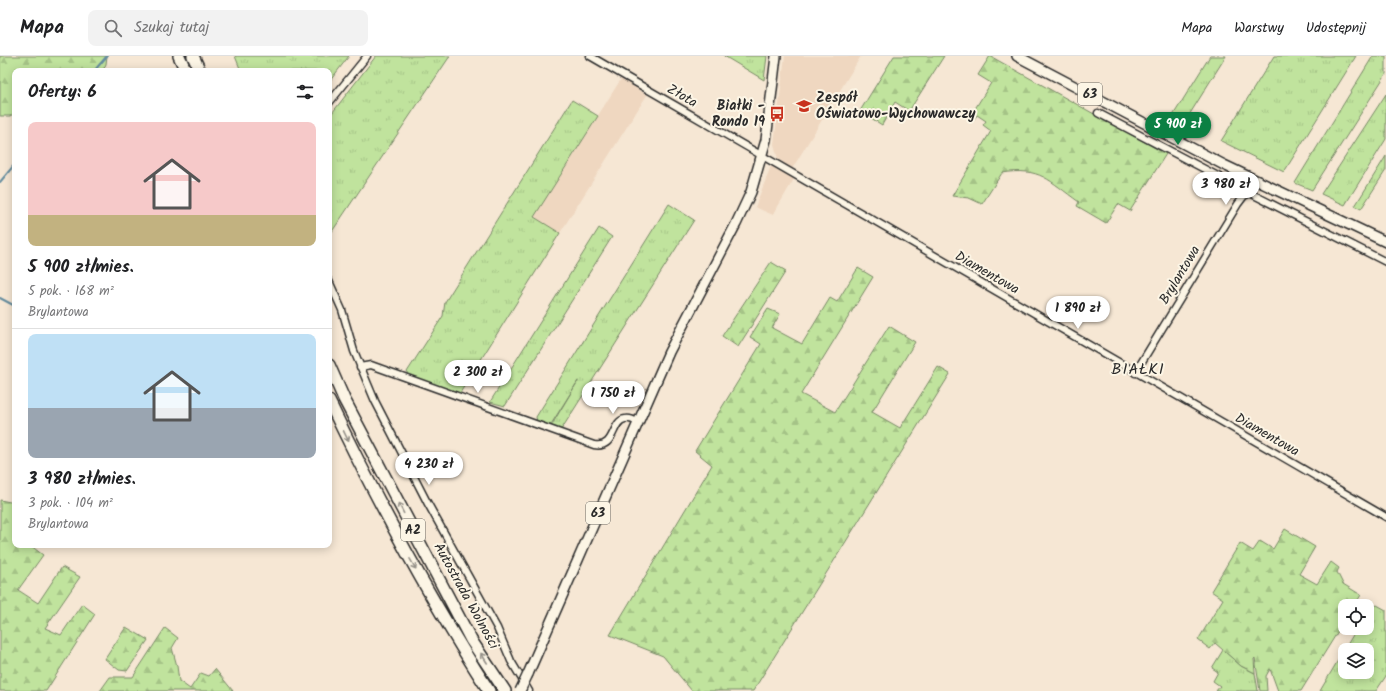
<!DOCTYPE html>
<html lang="pl">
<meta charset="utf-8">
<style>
:root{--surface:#fff;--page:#f2f2f2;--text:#202124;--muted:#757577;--line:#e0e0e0;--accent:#0b8043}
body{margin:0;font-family:Kalam,sans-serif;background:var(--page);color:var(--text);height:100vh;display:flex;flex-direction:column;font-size:15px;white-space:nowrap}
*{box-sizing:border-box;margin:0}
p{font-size:13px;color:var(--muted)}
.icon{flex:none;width:22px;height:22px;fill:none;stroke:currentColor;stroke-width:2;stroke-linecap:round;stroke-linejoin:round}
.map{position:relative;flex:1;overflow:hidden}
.drawer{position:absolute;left:12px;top:12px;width:320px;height:480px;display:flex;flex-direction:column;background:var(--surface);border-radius:8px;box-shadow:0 2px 10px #0003}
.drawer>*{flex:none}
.fabs{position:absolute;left:1338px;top:543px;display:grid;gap:8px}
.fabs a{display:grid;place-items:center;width:36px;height:36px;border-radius:8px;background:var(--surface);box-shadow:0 2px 10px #0003;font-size:20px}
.price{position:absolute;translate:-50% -34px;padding:0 9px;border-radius:14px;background:#fff;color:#222;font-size:13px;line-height:26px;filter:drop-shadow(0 1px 2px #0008)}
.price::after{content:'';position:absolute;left:50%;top:24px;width:12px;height:9px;margin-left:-6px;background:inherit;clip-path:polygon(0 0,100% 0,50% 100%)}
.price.current{background:var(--accent);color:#fff}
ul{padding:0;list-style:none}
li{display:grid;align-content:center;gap:8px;height:212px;padding:0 16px}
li+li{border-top:1px solid var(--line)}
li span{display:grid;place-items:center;height:124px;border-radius:8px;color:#555}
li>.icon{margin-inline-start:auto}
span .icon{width:72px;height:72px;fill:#fffc;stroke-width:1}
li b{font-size:17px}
h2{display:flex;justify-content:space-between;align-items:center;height:48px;padding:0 16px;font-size:17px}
header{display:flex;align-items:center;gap:24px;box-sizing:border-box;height:56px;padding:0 20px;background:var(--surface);border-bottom:1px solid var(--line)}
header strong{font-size:19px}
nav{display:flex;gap:22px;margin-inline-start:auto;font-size:14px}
.search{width:280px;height:36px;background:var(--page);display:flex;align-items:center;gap:10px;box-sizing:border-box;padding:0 14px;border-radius:8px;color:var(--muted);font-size:15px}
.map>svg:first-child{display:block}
.built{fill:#efd7c0}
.grass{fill:url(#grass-tufts);stroke:#768764;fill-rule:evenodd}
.forest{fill:url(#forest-firs);stroke:#768764}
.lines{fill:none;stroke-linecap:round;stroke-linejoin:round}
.stream{stroke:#658d9f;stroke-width:2}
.street-casing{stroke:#2b2b2b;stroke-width:9}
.primary-casing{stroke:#2b2b2b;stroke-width:12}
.highway-casing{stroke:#2b2b2b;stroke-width:14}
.street{stroke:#fcf5e5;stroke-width:6}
.primary{stroke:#fcf5e5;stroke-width:9}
.highway{stroke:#fcf5e5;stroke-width:11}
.primary-bridge-casing{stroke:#2b2b2b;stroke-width:12;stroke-linecap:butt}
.primary-bridge{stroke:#fcf5e5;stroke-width:9}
.oneway{stroke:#949088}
.labels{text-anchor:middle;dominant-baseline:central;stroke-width:4;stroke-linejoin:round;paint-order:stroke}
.shield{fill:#fcf5e5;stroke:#6a6863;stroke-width:1}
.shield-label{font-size:13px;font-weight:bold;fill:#2b2b2b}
.street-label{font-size:14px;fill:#2b2b2b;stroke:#fcf5e5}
.poi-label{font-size:14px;font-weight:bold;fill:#2b2b2b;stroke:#fcf5e5;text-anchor:start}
.quarter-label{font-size:16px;letter-spacing:1px;fill:#2b2b2b;stroke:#fcf5e5}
</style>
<header>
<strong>Mapa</strong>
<div class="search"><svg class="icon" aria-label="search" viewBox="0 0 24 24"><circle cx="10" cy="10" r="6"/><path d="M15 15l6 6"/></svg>Szukaj tutaj</div>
<nav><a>Mapa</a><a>Warstwy</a><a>Udostępnij</a></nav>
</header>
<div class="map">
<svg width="1386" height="635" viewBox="0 0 1386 635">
<defs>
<pattern id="grass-tufts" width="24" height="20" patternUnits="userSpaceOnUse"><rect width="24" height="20" fill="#c0e39d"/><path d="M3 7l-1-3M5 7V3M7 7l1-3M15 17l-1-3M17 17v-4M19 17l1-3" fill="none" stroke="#a5c387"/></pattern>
<pattern id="forest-firs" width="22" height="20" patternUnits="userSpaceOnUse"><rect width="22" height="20" fill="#c0e39d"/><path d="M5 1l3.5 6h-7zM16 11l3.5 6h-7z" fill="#a5c387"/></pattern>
</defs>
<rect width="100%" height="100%" fill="#f6e7d4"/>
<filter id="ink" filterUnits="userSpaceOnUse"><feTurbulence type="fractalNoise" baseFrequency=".025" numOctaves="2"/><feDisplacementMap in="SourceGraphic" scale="8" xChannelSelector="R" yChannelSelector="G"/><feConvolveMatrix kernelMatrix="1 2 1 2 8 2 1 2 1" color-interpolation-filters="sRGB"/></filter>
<g filter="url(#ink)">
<!-- built -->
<path class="built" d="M785 0H861L792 113 778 103 774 88Z
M621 23 647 39 560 177 534 161Z
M771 110 794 123 773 159 755 151Z"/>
<!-- grass -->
<path class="grass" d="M235 0H349L329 26V15H241Z
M376 0H450L329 180V61Z
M724 0H767L764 24Z
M1210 0H1226L1181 72 1169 66Z
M1274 0H1356L1284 116 1221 85Z
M1373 0H1386V18L1312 134 1295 127Z
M1386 38V83L1345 149 1321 138Z
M572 44 598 60 534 161 560 177 460 337 407 320V316L443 260 445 246Z
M1386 100V114L1361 153 1355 150Z
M669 148 694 164 561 374 551 370 578 325 550 370 537 366 536 361Z
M599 172 612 181 505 350 490 346Z
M1377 549 1386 554V620L1376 635H1320L1357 572H1367C1367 560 1365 554 1377 549ZM1345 594H1367V616H1345Z
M1223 594 1241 610 1255 617 1258 635H1216L1220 630 1213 625 1218 616 1212 612Z"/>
<!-- forest -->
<path class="forest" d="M0 0H107L106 8 103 15H15V57L10 60H0Z
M894 0H944L909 55 895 46 882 69 860 55Z
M990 0 1166 98 1130 155 1118 148 1106 167 1077 150 1079 146C1048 124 1041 111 1002 117L982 148 969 142 952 140 991 75 983 69 986 65 977 59 972 66 968 64 991 27 978 19Z
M771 206 786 215 738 291 722 280Z
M858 212 873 221 801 338 835 356 889 270 915 286 872 356 900 372 938 311 950 318 753 635H692L663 600 610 579 712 409 695 395 761 288 750 281 768 253 780 258 772 272 802 288 830 242 837 246Z
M0 444 15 447V489H30L43 499 18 534 38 547 62 511 80 521 45 572 61 579 82 548 95 558 46 635H0Z
M1285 473 1315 491 1299 518 1317 528 1331 506 1339 512 1337 516 1343 528 1361 539 1354 550H1345V564L1301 635H1278L1270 613 1266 620 1267 635H1260L1255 602 1254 603 1255 617 1241 610 1215 587 1210 593 1198 584 1223 543 1211 535 1240 487 1253 495 1260 485 1273 493Z
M126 571 148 584 127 615 119 614 105 603Z
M165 572 178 582 172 592 177 610 179 625 190 633 201 617 209 620 215 613 233 635H100L110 621H133Z"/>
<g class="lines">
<!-- stream -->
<path class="stream" d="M94 15 107 0
M0 126 15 108
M0 242 15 250"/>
<!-- street casing -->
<g class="street-casing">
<path id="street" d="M590 0 1386 461
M329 47 367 0
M1098 57 1250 137
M329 225 342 254 354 295 375 345 427 446 497 572 511 605 529 635
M360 311 371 309 594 389C616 393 611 365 625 363 629 362 634 364 637 366
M1135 317 1238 148 1244 140 1250 137 1386 206"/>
</g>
<!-- primary casing -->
<g class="primary-casing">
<path id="primary" d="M1017 0 1224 109 1386 186
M528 618 669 296 736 168 751 136 766 84 776 0"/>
</g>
<!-- highway casing -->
<g class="highway-casing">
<path id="highway" d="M179 0 186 15
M193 0 200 15
M329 309 344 343 471 584 505 635
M329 345C377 445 429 542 489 635"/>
</g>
<!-- street -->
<use href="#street" class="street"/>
<!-- primary -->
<use href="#primary" class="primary"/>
<!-- highway -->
<use href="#highway" class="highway"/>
<!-- primary-bridge casing -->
<g class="primary-bridge-casing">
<path id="primary-bridge" d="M520 635 528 618"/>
</g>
<!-- primary-bridge -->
<use href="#primary-bridge" class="primary-bridge"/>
</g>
<!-- one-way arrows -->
<defs><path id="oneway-shaft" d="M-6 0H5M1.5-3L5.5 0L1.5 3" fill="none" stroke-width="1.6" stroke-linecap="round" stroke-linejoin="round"/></defs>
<g class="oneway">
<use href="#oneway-shaft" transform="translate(346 380) rotate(64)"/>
<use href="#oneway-shaft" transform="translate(401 452) rotate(-117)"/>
<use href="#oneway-shaft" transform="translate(413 508) rotate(60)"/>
<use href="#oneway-shaft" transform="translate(484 602) rotate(-123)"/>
</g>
</g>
<!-- icons -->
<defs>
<g id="school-bare" transform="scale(1.2)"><path d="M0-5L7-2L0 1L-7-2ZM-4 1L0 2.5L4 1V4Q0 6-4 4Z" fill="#c8321e" stroke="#fcf5e5" stroke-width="2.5" paint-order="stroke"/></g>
<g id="bus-bare" transform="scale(1.2)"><path d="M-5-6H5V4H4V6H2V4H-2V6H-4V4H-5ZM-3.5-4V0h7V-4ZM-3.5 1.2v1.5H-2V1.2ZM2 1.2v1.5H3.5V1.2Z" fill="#c8321e" stroke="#fcf5e5" stroke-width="2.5" paint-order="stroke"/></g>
</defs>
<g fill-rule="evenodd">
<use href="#school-bare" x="804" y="50"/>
<use href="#bus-bare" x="777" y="58"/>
</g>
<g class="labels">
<!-- shield labels -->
<g class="shield">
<rect x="1078" y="27" width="24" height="22" rx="3"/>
<rect x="586" y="446" width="24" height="22" rx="3"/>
<rect x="401" y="463" width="24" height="22" rx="3"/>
</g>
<g class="shield-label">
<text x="1090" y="38">63</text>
<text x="598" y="457">63</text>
<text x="413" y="474">A2</text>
</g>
<!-- street labels -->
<g class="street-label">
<text transform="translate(682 40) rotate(30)">Złota</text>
<text transform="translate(987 217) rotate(30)">Diamentowa</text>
<text transform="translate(1180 219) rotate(-59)">Brylantowa</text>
<text transform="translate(1267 379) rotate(30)">Diamentowa</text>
<text transform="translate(466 540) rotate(61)">Autostrada Wolności</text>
</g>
<!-- poi labels -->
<g class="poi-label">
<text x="816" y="42">Zespół<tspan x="816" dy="16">Oświatowo-Wychowawczy</tspan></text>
<text x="765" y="50" text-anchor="end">Białki -<tspan x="765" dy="16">Rondo 19</tspan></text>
</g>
<!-- quarter labels -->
<g class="quarter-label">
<text x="1138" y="313">BIAŁKI</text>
</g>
</g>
</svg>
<div class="fabs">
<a><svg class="icon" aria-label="locate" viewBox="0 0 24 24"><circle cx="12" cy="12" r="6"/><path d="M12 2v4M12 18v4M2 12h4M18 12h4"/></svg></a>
<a><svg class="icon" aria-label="layers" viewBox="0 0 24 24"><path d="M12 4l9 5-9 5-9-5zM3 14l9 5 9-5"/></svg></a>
</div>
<b class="price current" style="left:1178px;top:90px">5 900 zł</b>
<b class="price" style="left:1226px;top:150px">3 980 zł</b>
<b class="price" style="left:1078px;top:274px">1 890 zł</b>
<b class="price" style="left:478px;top:338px">2 300 zł</b>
<b class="price" style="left:613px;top:359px">1 750 zł</b>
<b class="price" style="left:429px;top:430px">4 230 zł</b>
<section class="drawer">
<h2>Oferty: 6<svg class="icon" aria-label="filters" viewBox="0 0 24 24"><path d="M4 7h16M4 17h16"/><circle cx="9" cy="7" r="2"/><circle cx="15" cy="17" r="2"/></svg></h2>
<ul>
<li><span style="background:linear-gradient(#f6c9c9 75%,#c2b280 0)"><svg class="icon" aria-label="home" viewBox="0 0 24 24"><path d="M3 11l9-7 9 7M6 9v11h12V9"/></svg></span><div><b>5 900 zł/mies.</b><p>5 pok. · 168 m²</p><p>Brylantowa</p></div></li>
<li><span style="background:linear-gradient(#bfe0f5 60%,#9aa5b1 0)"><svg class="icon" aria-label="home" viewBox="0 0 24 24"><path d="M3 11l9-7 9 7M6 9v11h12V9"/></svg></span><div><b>3 980 zł/mies.</b><p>3 pok. · 104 m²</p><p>Brylantowa</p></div></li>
</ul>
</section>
</div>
